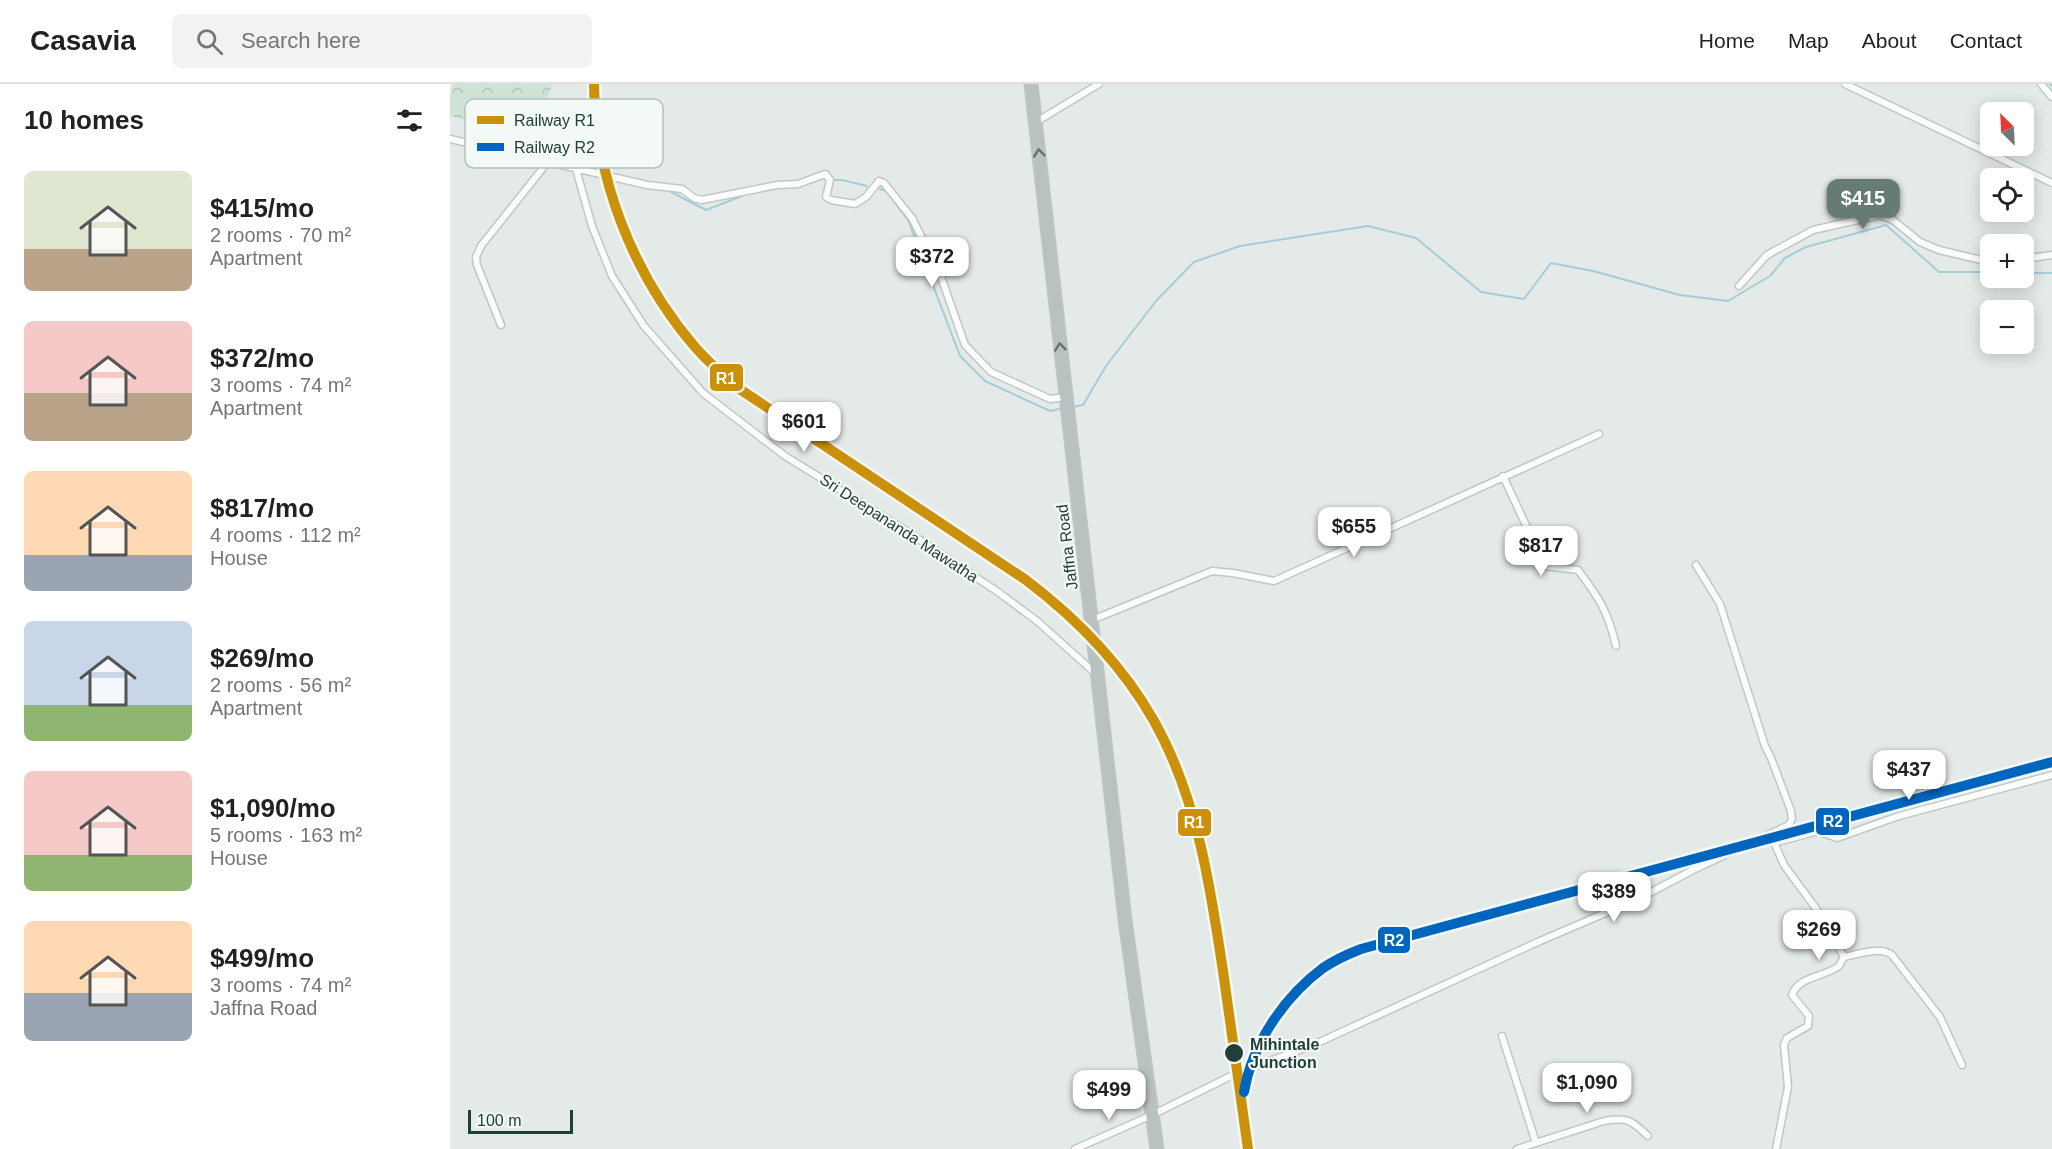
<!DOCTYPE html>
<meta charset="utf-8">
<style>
:root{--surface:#fff;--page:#f2f2f2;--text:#222;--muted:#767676;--line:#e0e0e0;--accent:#667a76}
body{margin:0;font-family:Helvetica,sans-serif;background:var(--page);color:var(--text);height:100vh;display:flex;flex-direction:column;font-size:22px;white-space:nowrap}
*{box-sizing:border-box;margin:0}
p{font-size:20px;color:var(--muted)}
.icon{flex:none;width:33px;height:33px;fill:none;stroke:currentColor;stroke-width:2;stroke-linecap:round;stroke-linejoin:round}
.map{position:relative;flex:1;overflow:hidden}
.side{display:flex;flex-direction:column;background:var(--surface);width:450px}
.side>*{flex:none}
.needle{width:39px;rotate:336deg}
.tools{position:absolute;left:1530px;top:18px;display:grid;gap:12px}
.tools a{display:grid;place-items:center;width:54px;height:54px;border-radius:9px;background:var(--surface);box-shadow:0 3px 15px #0003;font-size:30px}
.scale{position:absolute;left:18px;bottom:15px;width:105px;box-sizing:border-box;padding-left:6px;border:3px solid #223e39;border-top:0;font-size:16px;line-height:21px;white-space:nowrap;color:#223e39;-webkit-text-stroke:4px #f3f9f6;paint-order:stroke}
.price{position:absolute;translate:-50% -51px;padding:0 14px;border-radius:12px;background:#fff;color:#222;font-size:20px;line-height:39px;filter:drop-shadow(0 2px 3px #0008)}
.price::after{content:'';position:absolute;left:50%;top:36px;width:18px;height:14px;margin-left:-9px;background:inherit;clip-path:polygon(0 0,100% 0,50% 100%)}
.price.on{background:var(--accent);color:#fff}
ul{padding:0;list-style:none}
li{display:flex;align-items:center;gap:18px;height:150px;padding:0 24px}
li span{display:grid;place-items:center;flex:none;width:168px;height:120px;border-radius:9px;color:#555}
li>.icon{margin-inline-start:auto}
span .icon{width:72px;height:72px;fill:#fffc;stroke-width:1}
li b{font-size:26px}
h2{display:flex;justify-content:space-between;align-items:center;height:72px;padding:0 24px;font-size:26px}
header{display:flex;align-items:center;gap:36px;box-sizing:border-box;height:84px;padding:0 30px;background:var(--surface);border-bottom:2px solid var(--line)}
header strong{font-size:28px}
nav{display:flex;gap:33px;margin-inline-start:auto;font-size:21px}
.search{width:420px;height:54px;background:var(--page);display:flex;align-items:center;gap:15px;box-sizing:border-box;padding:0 21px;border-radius:9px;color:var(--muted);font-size:22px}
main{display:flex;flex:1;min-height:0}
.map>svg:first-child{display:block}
.forest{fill:url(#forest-crowns)}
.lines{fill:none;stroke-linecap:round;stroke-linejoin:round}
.stream{stroke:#a5cdd8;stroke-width:2}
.street-casing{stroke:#c1c7c5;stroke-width:9}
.highway-casing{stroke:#bdc6c4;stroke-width:15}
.street{stroke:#fbfcfc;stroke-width:6}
.highway{stroke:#bac2c1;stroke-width:12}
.rail-casing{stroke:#c7cbca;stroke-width:4.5}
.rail{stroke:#f3f9f6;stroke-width:2;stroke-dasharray:7;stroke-linecap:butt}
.rail-1-casing{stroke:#f3f9f6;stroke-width:15}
.rail-2-casing{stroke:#f3f9f6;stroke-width:15}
.rail-1{stroke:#cc910b;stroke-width:10}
.rail-2{stroke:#0065bd;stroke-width:10}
.oneway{stroke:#5f736f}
.stop-dot{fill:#223e39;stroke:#f3f9f6;stroke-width:2}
.labels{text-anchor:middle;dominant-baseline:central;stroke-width:4.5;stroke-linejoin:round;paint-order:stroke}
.street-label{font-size:16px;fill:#223e39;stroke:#f3f9f6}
.stop-label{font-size:16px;font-weight:bold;fill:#223e39;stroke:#f3f9f6;text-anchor:start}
.key{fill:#f3f9f6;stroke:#b4c1bd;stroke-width:1.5}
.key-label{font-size:16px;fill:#223e39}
.line-badge{stroke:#f3f9f6;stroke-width:2}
.badge-label{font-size:16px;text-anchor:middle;font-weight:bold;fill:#fff}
</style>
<header>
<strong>Casavia</strong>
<div class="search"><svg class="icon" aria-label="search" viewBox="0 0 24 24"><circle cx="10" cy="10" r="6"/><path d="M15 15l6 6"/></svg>Search here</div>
<nav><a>Home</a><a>Map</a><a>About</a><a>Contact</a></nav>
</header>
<main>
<section class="side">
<h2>10 homes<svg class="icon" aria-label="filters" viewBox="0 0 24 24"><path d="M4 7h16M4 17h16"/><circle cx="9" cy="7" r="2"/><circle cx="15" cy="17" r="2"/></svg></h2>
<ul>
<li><span style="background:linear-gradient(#dfe7d0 65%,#b9a48a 0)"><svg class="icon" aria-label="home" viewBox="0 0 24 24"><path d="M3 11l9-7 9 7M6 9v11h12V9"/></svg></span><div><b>$415/mo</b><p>2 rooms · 70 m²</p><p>Apartment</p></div></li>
<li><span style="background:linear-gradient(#f6c9c9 60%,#b9a48a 0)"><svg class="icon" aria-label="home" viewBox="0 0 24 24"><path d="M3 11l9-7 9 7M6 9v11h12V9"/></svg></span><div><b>$372/mo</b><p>3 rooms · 74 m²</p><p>Apartment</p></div></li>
<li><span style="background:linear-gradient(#ffd9b3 70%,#9aa5b1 0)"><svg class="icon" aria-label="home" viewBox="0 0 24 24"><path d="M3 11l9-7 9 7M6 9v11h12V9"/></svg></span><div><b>$817/mo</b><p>4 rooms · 112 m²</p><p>House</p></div></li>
<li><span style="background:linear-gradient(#c9d6e8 70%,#8fb573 0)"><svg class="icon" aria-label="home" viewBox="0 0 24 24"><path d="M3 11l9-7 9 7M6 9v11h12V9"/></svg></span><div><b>$269/mo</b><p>2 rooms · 56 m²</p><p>Apartment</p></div></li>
<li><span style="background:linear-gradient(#f6c9c9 70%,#8fb573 0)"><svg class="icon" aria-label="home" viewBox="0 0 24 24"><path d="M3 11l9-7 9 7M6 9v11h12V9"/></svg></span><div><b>$1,090/mo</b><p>5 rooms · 163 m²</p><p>House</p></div></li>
<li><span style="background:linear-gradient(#ffd9b3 60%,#9aa5b1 0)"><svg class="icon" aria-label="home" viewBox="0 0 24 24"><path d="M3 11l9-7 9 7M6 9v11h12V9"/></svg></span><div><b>$499/mo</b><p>3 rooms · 74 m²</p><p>Jaffna Road</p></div></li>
</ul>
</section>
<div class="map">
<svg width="1602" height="1065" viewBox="0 0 1602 1065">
<defs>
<pattern id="forest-crowns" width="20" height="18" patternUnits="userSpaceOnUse" patternTransform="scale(1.5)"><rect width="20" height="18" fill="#cde3d6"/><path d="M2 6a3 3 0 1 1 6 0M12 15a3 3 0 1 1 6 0" fill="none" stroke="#b0c4b8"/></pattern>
</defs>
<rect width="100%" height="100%" fill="#e4eae8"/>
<!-- forest -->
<path class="forest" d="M4 0H102L87 52 0 32V12Z"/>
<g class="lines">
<!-- stream -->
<path class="stream" d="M1600 0 1602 2
M382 96H392L417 102
M430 105 436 107 458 136 510 272 535 297 600 327 614 324
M221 108 256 126 292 112
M1574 189H1602
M623 323 633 321 656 282 706 217 744 178 790 162 918 142 966 154 1031 208 1074 215 1101 179 1143 187 1230 211 1278 217 1320 192 1335 174 1356 163 1436 141 1489 188H1540"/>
<!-- street casing -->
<g class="street-casing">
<path id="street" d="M1395 0 1602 99
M1591 0 1602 13
M586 38 649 0
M0 55 197 101 232 105 244 114 252 116 327 101 348 100 375 90 380 96 376 113 381 116 405 120 416 113 429 97 434 99 462 134 490 190 515 261 541 288 600 315 616 313
M126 85 142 142 162 192 194 242 253 309 335 372 452 444 548 508 587 537 645 589
M1574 175 1602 171
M1289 202 1317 171 1363 146 1430 131 1443 136 1470 158 1489 166 1540 178
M51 241 27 181 26 173 31 162 97 79
M1053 392 1095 482 1128 486C1149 514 1158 527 1166 562
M642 536 762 487 783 489 824 497 1149 350
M1323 756 1334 781 1367 826 1394 873
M1324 759 1368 747 1387 754 1449 732 1602 691
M1052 952 1086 1059
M625 1065 702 1031 787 989 863 961 1090 857 1188 815 1243 786 1339 741 1342 735 1341 727 1321 674 1315 662 1270 520 1246 481
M1067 1065 1154 1037C1178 1033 1181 1036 1198 1052
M1326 1065 1338 1003 1334 961 1337 954 1358 942 1359 932 1342 911C1348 892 1375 893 1389 882 1391 879 1392 876 1394 873 1409 870 1430 862 1442 871L1490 933 1512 981"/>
</g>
<!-- highway casing -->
<g class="highway-casing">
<path id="highway" d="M581 0 675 836 707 1065"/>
</g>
<!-- street -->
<use href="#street" class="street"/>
<!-- highway -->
<use href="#highway" class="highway"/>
<!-- rail casing -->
<g class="rail-casing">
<path id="rail" d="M144 0C145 94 183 191 245 263 259 279 275 293 291 306L576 496C626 534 673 582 704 637 748 715 761 806 774 894 782 951 790 1008 798 1065"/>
</g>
<!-- rail -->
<use href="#rail" class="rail"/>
<!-- rail-1 casing -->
<g class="rail-1-casing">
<path id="rail-1" d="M144 0C145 94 183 191 245 263 259 279 275 293 291 306L576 496C626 534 673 582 704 637 748 715 761 806 774 894 782 951 790 1008 798 1065"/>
</g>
<!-- rail-2 casing -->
<g class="rail-2-casing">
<path id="rail-2" d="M794 1008C802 960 834 913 873 884 885 876 898 870 911 865L1602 678"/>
</g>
<!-- rail-1 -->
<use href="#rail-1" class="rail-1"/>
<!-- rail-2 -->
<use href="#rail-2" class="rail-2"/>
</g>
<!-- one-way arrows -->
<defs><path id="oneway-chevron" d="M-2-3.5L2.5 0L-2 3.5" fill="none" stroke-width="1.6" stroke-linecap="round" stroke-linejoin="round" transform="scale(1.5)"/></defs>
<g class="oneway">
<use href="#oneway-chevron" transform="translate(589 69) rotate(-96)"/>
<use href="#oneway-chevron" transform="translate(610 263) rotate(-96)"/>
</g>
<!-- markers -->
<circle class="stop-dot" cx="784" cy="969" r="10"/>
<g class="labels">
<!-- street labels -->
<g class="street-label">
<text transform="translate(449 444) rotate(33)">Sri Deepananda Mawatha</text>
<text transform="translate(617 463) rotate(-97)">Jaffna Road</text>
</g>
<!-- stop labels -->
<g class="stop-label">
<text x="800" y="960">Mihintale<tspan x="800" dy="18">Junction</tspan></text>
</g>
</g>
<!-- legend -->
<rect x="15" y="15" width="198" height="69" rx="9" class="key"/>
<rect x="27" y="32" width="27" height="8" fill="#cc910b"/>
<rect x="27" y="59" width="27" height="8" fill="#0065bd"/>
<g class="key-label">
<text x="64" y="42">Railway R1</text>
<text x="64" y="69">Railway R2</text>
</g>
<g class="line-badge">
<rect x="259" y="279" width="35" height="29" rx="6" fill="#cc910b"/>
<rect x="1365" y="723" width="35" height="29" rx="6" fill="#0065bd"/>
<rect x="727" y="724" width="35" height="29" rx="6" fill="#cc910b"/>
<rect x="927" y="842" width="34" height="28" rx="6" fill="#0065bd"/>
</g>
<g class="badge-label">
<text x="276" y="300">R1</text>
<text x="1383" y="743">R2</text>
<text x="744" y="744">R1</text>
<text x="944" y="862">R2</text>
</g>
</svg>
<div class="tools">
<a><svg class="needle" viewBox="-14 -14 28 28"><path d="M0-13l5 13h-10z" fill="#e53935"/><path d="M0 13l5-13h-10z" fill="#767676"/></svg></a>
<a><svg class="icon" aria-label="locate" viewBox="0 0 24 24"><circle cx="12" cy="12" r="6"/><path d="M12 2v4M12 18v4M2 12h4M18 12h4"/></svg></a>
<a>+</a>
<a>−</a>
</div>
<div class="scale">100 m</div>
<b class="price on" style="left:1413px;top:146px">$415</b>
<b class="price" style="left:482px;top:204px">$372</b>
<b class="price" style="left:354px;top:369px">$601</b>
<b class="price" style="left:904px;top:474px">$655</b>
<b class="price" style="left:1091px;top:493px">$817</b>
<b class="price" style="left:1459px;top:717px">$437</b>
<b class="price" style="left:1164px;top:839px">$389</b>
<b class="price" style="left:1369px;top:877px">$269</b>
<b class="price" style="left:1137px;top:1030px">$1,090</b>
<b class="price" style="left:659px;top:1037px">$499</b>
</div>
</main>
